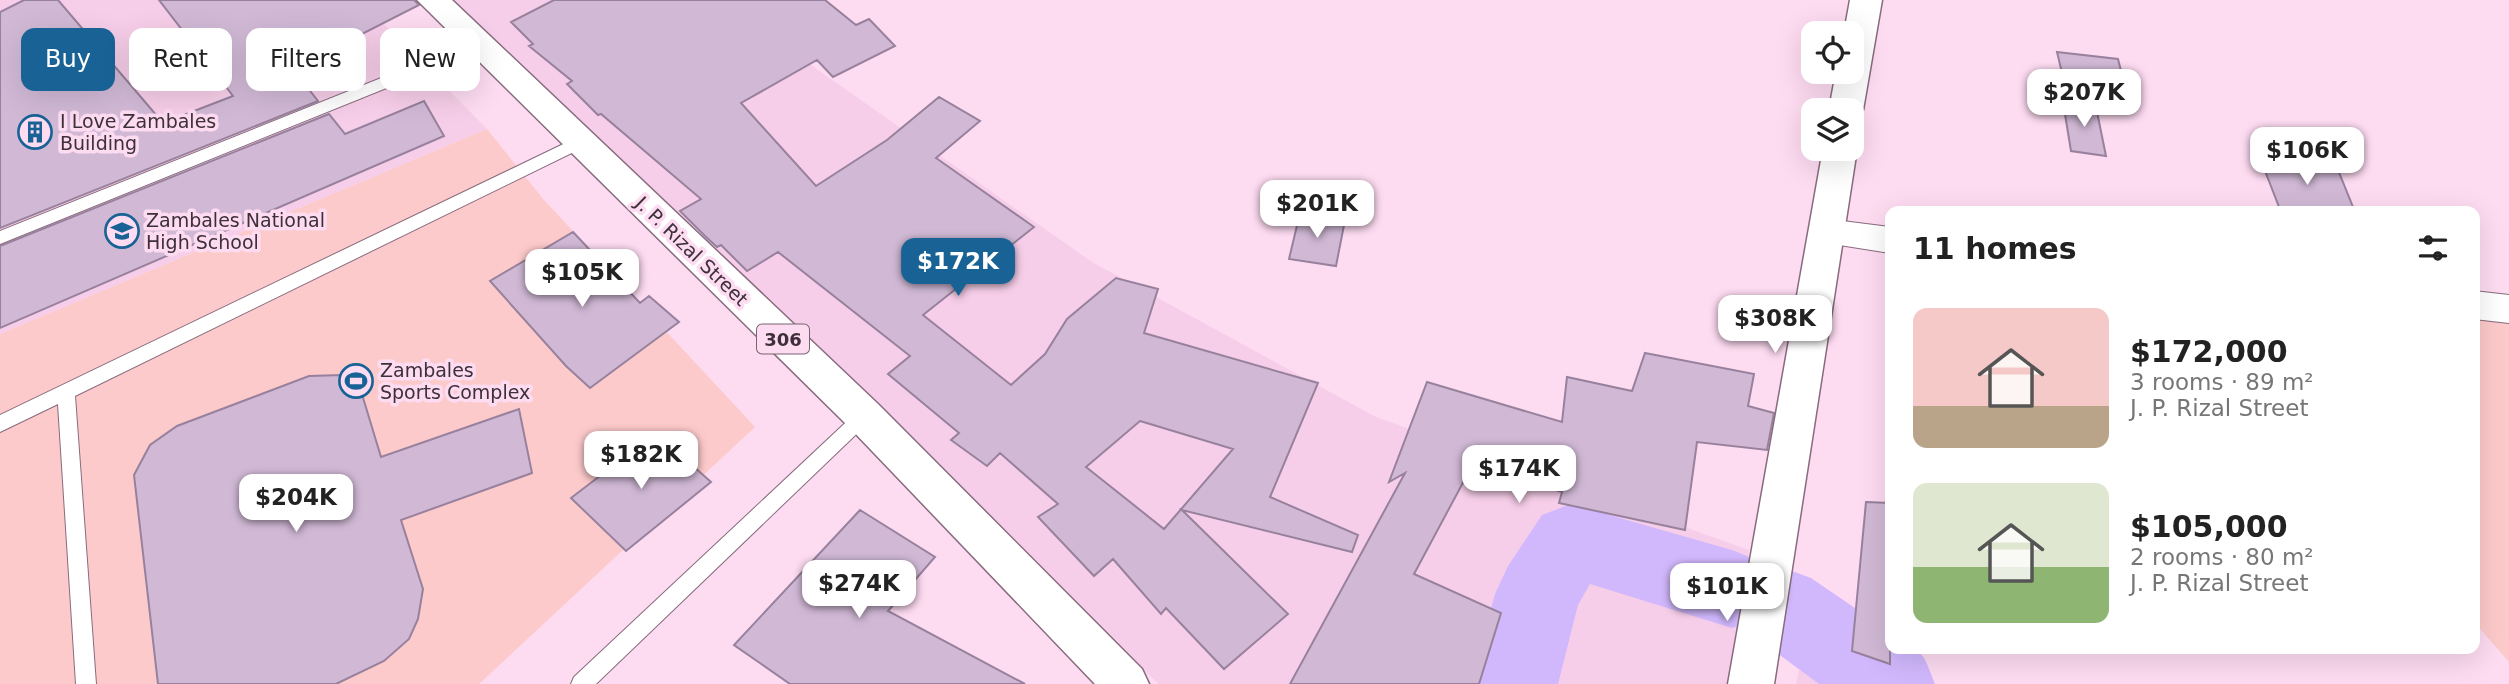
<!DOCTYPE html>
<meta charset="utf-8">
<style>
:root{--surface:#fff;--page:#f6f6f6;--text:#222;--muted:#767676;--accent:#186295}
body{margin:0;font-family:"DejaVu Sans",sans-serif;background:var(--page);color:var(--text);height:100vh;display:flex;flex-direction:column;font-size:26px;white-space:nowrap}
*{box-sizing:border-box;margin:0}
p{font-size:23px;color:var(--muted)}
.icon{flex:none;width:38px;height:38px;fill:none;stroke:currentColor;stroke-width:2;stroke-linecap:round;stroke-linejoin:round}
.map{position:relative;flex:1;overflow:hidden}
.sheet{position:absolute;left:1885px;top:206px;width:595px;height:448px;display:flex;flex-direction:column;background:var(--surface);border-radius:14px;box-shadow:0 7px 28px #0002}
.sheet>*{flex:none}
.hud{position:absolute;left:21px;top:28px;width:665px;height:63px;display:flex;gap:14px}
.fabs{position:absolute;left:1801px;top:21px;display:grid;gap:14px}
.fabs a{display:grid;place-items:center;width:63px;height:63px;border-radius:14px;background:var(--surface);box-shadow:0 7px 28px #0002;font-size:35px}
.price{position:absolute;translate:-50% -60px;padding:0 16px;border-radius:14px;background:#fff;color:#222;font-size:23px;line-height:46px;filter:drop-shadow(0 2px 4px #0008)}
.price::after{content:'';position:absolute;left:50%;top:42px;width:21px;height:16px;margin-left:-10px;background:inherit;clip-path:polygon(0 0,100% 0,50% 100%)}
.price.on{background:var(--accent);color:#fff}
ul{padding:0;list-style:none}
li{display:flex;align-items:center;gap:21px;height:175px;padding:0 28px}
li span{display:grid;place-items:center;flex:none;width:196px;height:140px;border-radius:14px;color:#555}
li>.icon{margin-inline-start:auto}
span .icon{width:84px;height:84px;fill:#fffc;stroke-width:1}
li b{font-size:30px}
h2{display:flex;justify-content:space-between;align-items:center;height:84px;padding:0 28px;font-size:30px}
.chip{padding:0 24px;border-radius:14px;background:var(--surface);box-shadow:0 7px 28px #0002;font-size:24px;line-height:63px}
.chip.on{background:var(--accent);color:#fff}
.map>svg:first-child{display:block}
.built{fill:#f7cee9}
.green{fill:#fdcacb}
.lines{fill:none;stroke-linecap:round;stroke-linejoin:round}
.river{fill:#d1b8fd;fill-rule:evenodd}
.building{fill:#d1b9d6;stroke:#97819c;stroke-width:2;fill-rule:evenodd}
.lane-casing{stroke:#886b7e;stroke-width:2}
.street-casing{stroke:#886b7e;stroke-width:2}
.secondary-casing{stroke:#886b7e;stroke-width:3}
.primary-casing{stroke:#886b7e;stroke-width:3}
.lane{fill:#fff;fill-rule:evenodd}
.street{fill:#fff;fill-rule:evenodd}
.secondary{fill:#fff;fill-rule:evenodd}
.primary{fill:#fff;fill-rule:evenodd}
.labels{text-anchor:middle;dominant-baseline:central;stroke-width:7;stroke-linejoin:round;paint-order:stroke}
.shield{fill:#fddbf1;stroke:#776370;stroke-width:2}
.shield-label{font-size:18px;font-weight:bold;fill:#3d3039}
.poi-label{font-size:19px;fill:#3d3039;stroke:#fddbf1;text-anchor:start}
.street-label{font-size:19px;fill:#3d3039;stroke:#fddbf1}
</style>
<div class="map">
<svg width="2509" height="684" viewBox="0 0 2509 684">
<rect width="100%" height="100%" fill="#fddbf1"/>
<!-- built -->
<path class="built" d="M0 0H360L487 129 0 334Z
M434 0H718L1092 262 1376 417 1749 550 1736 684H1159L864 416Z
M1802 656 1849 684H1796Z"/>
<!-- green -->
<path class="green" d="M487 129 544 200 755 427 479 684H0V334Z
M2474 305 2509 309V662L2475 623Z"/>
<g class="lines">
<!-- river -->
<path class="river" d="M1571 504 1732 550 1762 562 1767 572 1781 567 1811 578 1890 632V649C1926 649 1922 652 1935 684H1819L1751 634 1746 623 1732 628 1590 584 1578 605 1558 684H1470L1495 594 1508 566 1542 515Z"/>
</g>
<!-- building -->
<path class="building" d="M24 0H58L163 123 233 96 159 0H414L419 5 293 69 318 101 0 228V12Z
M554 0H825L856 25 869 19 895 46 833 77 817 60 741 103 816 186 887 140 939 97 980 121 936 158 1034 227 923 315 1011 385 1045 354 1067 319 1116 278 1158 289 1144 333 1318 383 1270 497 1358 535 1352 552 1182 510 1288 614 1224 669 1166 608 1161 614 1113 559 1094 576 1038 517 1058 504 1000 453 987 466 951 440 959 433 888 374 910 356 778 252 747 271 721 245 717 247 705 236 680 211 701 199 601 114 598 115 567 84 572 81 529 46 533 44 511 22ZM1140 421 1233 449 1164 529 1086 467Z
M2057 52 2118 59 2129 102 2067 94Z
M424 101 444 136 0 328V246L329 114 345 134Z
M2063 102 2096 107 2106 156 2071 151Z
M2260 158 2336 165 2355 212H2281Z
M1300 213 1345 220 1336 266 1289 259Z
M573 232 640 303 649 296 679 322 590 388 566 366 490 281Z
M1645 353 1754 374 1748 406 1774 413 1767 450 1697 442 1685 530 1559 503 1562 492 1473 464 1414 574 1501 613 1479 684H1290L1405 473 1389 482 1427 382 1562 422 1567 377 1632 391Z
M342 375 361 391 381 457 519 409 532 473 401 520 423 589 418 619 409 639 384 661 336 684H158L134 475 150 445 177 426 309 376Z
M656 433 711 482 626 551 571 498Z
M1866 502 1890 503V664L1852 651Z
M860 510 935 557 888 611 1025 684H790L734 645Z"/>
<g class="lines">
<!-- lane casing -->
<g class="lane-casing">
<path id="lane" d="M476 37 483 42 481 46 446 64 0 244V231L436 56Z
M580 136 586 138 588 142 586 146 75 396 96 684H76L58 404 0 432V415Z
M864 408 870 411 873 416 870 421 596 684H571L574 677 858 411Z"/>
</g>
<!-- street casing -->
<g class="street-casing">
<path id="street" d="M1826 219 1890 227V253L1814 241 1809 232 1814 223Z
M2474 291 2509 295V323L2474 319Z"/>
</g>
<!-- secondary casing -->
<g class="secondary-casing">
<path id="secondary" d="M1850 0H1882L1863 110 1858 118 1852 120V110H1829L1836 72H1852V33H1844Z
M1852 140 1857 149 1774 684H1728L1823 149H1852Z"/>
</g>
<!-- primary casing -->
<g class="primary-casing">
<path id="primary" d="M417 0H452L878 404 1142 669 1149 684H1095L850 428Z"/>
</g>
<!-- lane -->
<use href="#lane" class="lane"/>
<!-- street -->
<use href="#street" class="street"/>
<!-- secondary -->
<use href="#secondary" class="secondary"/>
<!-- primary -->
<use href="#primary" class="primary"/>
</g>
<!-- icons -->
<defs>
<g id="building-ring" transform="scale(1.75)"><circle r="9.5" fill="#fddbf1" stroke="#186295" stroke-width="1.5"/><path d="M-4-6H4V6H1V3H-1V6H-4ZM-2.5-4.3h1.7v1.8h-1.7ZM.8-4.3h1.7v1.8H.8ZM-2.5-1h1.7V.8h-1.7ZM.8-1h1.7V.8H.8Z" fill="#186295"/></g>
<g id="school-ring" transform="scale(1.75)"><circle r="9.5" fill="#fddbf1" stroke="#186295" stroke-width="1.5"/><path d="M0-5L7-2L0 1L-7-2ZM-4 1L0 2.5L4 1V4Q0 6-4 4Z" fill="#186295"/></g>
<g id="stadium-ring" transform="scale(1.75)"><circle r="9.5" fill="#fddbf1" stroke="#186295" stroke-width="1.5"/><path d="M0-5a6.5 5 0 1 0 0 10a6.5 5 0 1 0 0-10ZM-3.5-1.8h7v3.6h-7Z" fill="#186295"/></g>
</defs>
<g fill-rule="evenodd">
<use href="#building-ring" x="35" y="132"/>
<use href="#school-ring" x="122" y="231"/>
<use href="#stadium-ring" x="356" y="381"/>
</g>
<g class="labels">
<!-- shield labels -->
<rect class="shield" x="757" y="324.5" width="52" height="29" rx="5"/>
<g class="shield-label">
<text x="783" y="339">306</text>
</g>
<!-- poi labels -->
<g class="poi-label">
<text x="60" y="121">I Love Zambales<tspan x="60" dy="22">Building</tspan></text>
<text x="146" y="220">Zambales National<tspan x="146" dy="22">High School</tspan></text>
<text x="380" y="370">Zambales<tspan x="380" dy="22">Sports Complex</tspan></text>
</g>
<!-- street labels -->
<g class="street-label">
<text transform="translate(692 251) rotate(44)">J. P. Rizal Street</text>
</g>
</g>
</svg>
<div class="fabs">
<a><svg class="icon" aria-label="locate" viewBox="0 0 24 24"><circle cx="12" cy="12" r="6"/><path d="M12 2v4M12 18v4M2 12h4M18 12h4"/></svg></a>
<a><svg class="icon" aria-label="layers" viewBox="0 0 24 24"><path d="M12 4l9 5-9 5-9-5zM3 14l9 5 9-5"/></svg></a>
</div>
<b class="price" style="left:2084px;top:129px">$207K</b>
<b class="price" style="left:2307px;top:187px">$106K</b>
<b class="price" style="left:1317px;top:240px">$201K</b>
<b class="price on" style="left:958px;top:298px">$172K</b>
<b class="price" style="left:582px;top:309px">$105K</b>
<b class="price" style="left:1775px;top:355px">$308K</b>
<b class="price" style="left:641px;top:491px">$182K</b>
<b class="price" style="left:1519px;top:505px">$174K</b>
<b class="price" style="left:296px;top:534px">$204K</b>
<b class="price" style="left:859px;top:620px">$274K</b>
<b class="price" style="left:1727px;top:623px">$101K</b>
<div class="hud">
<a class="chip on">Buy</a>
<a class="chip">Rent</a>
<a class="chip">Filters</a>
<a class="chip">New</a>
</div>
<section class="sheet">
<h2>11 homes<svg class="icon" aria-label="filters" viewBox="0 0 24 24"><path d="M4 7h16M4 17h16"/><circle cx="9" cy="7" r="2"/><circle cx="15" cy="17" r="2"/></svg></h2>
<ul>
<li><span style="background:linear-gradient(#f6c9c9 70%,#b9a48a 0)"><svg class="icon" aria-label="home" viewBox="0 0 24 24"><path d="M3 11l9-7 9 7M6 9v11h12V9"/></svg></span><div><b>$172,000</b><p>3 rooms · 89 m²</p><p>J. P. Rizal Street</p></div></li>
<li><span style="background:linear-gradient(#dfe7d0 60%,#8fb573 0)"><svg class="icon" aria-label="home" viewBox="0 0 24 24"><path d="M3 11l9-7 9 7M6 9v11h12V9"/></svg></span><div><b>$105,000</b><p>2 rooms · 80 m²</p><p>J. P. Rizal Street</p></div></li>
</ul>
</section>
</div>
